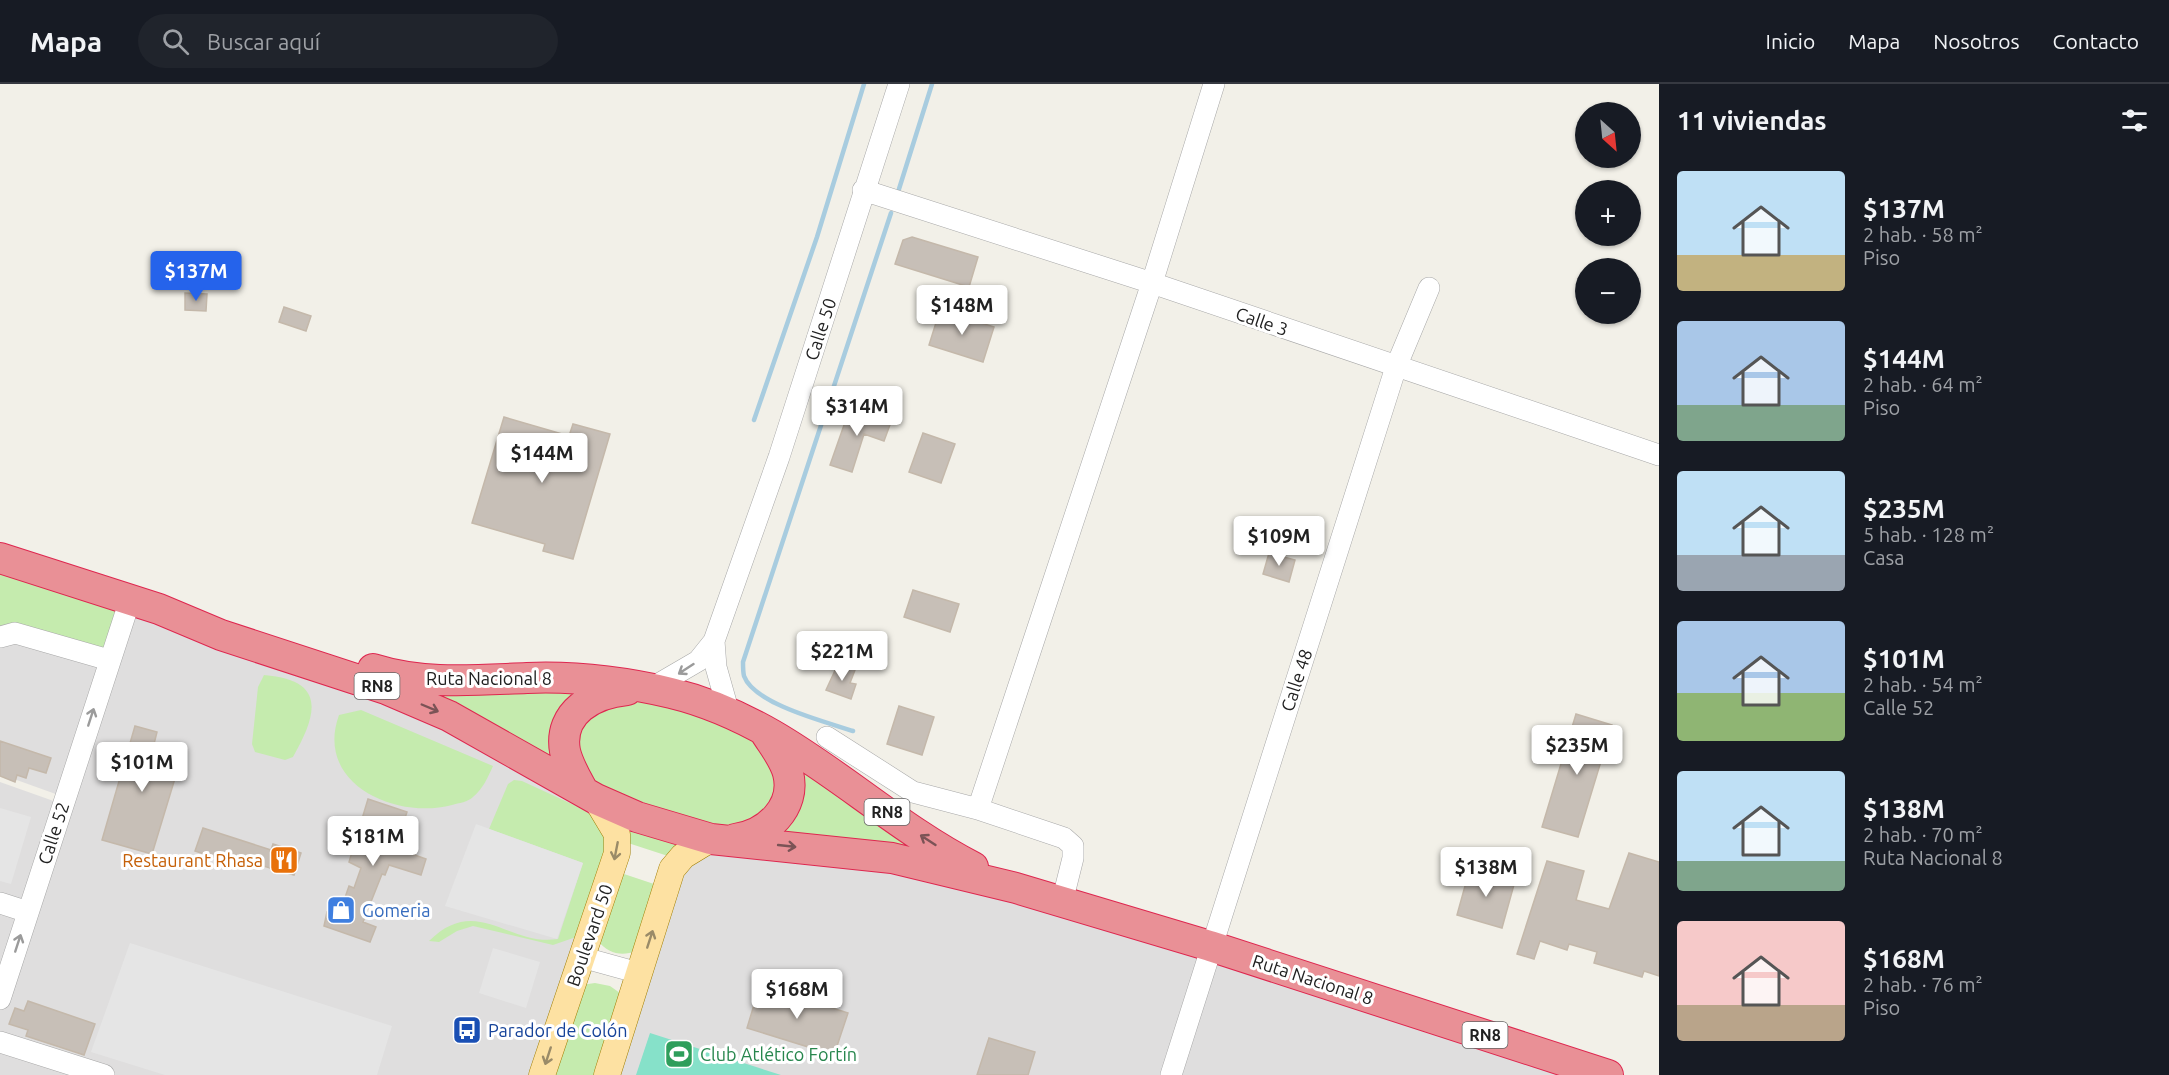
<!DOCTYPE html>
<html lang="es">
<meta charset="utf-8">
<style>
:root{--surface:#171b24;--page:#20242c;--text:#f1f3f6;--muted:#9ea1a6;--line:#363941;--accent:#2563eb}
body{margin:0;font-family:Ubuntu,sans-serif;background:var(--page);color:var(--text);height:100vh;display:flex;flex-direction:column;font-size:22px;white-space:nowrap}
*{box-sizing:border-box;margin:0}
p{font-size:20px;color:var(--muted)}
.icon{flex:none;width:33px;height:33px;fill:none;stroke:currentColor;stroke-width:2;stroke-linecap:round;stroke-linejoin:round}
.map{position:relative;flex:1;overflow:hidden}
.details{display:flex;flex-direction:column;background:var(--surface);width:510px}
.details>*{flex:none}
.needle{width:39px;rotate:153deg}
.fabs{position:absolute;left:1575px;top:18px;display:grid;gap:12px}
.fabs a{display:grid;place-items:center;width:66px;height:66px;border-radius:50%;background:var(--surface);box-shadow:0 2px 4px #0004;font-size:30px}
.price{position:absolute;translate:-50% -51px;padding:0 14px;border-radius:6px;background:#fff;color:#222;font-size:20px;line-height:39px;filter:drop-shadow(0 2px 3px #0008)}
.price::after{content:'';position:absolute;left:50%;top:36px;width:18px;height:14px;margin-left:-9px;background:inherit;clip-path:polygon(0 0,100% 0,50% 100%)}
.price.on{background:var(--accent);color:#fff}
ul{padding:0;list-style:none}
li{display:flex;align-items:center;gap:18px;height:150px;padding:0 18px}
li span{display:grid;place-items:center;flex:none;width:168px;height:120px;border-radius:6px;color:#555}
li>.icon{margin-inline-start:auto}
span .icon{width:72px;height:72px;fill:#fffc;stroke-width:1}
li b{font-size:26px}
h2{display:flex;justify-content:space-between;align-items:center;height:72px;padding:0 18px;font-size:26px}
header{display:flex;align-items:center;gap:36px;box-sizing:border-box;height:84px;padding:0 30px;background:var(--surface);border-bottom:2px solid var(--line)}
header strong{font-size:28px}
nav{display:flex;gap:33px;margin-inline-start:auto;font-size:21px}
.search{width:420px;height:54px;background:var(--page);display:flex;align-items:center;gap:15px;box-sizing:border-box;padding:0 21px;border-radius:33px;color:var(--muted);font-size:22px}
main{display:flex;flex:1;min-height:0}
.map>svg:first-child{display:block}
.residential{fill:#dfdede}
.grass{fill:#c5ebae}
.pitch{fill:#86e1c9}
.parking{fill:#e5e5e5}
.lines{fill:none;stroke-linecap:round;stroke-linejoin:round}
.stream{stroke:#a8ccdf;stroke-width:4.5}
.building{fill:#c7bfb7;stroke:#c4b8aa;stroke-width:1.5}
.minor-casing{stroke:#a8a8a8;stroke-width:22}
.major-casing{stroke:#9f7d00;stroke-width:27}
.highway-casing{stroke:#de274f;stroke-width:32}
.minor{stroke:#fff;stroke-width:21}
.major{stroke:#fde1a2;stroke-width:26}
.highway{stroke:#e99096;stroke-width:30}
.oneway{stroke:#9b9b9b}
.oneway2{stroke:#7b5356}
.oneway3{stroke:#9a8b68}
.labels{text-anchor:middle;dominant-baseline:central;stroke-width:6;stroke-linejoin:round;paint-order:stroke}
.shield{fill:#fff;stroke:#646464;stroke-width:1.5}
.shield-label{font-size:16px;font-weight:bold;fill:#212121}
.street-label{font-size:18px;fill:#212121;stroke:#fff}
.food-label{font-size:18px;fill:#c56008;stroke:#fff;text-anchor:end}
.shop-label{font-size:18px;fill:#366cbe;stroke:#fff;text-anchor:start}
.transit-label{font-size:18px;fill:#164399;stroke:#fff;text-anchor:start}
.leisure-label{font-size:18px;fill:#27864d;stroke:#fff;text-anchor:start}
</style>
<header>
<strong>Mapa</strong>
<div class="search"><svg class="icon" aria-label="search" viewBox="0 0 24 24"><circle cx="10" cy="10" r="6"/><path d="M15 15l6 6"/></svg>Buscar aquí</div>
<nav><a>Inicio</a><a>Mapa</a><a>Nosotros</a><a>Contacto</a></nav>
</header>
<main>
<div class="map">
<svg width="1659" height="991" viewBox="0 0 1659 991">
<rect width="100%" height="100%" fill="#f2f0e8"/>
<!-- residential -->
<path class="residential" d="M0 482 386 605 613 740 542 991H0V698L62 720 64 713 0 690Z
M691 766 892 774 1608 991H607Z"/>
<!-- grass -->
<path class="grass" d="M0 484 128 522 109 576 0 553Z
M264 591C326 596 318 629 293 673L285 676 255 668 252 660 258 603Z
M418 605H585L558 687Z
M648 616 675 622 759 654 779 698 773 723 738 745 682 737 604 704 583 687 575 670 580 642 605 618Z
M361 626 493 682C488 693 483 705 473 713 468 718 459 719 452 721 396 736 314 700 339 631Z
M797 675 924 767 780 750Z
M514 696 522 697 587 727 600 738 611 762 579 852 553 861 473 842 457 847 439 858 429 857C477 809 509 863 558 855L583 779 489 745 508 700Z
M621 740 692 759 671 773 625 758Z
M618 788 660 802 636 867C621 873 608 869 598 857Z
M595 899 610 902 620 909 599 991H551L581 901Z"/>
<!-- pitch -->
<path class="pitch" d="M650 949 781 991H636Z"/>
<!-- parking -->
<path class="parking" d="M0 724 31 733 11 800 0 797Z
M476 740 583 779 557 855 445 822Z
M130 859 392 942 377 991H165L91 968Z
M493 864 540 878 526 924 479 909Z"/>
<g class="lines">
<!-- stream -->
<path class="stream" d="M899 105 932 0
M754 336 817 153 864 0
M853 647C826 638 754 620 744 592 743 588 743 582 743 578L891 129"/>
</g>
<!-- building -->
<path class="building" d="M912 153 978 173 969 203 895 180 903 156Z
M185 209 207 210 206 227 185 226Z
M284 223 311 232 306 247 279 238Z
M940 226 994 243 983 278 929 261Z
M850 324 891 338 884 357 864 350 852 388 830 381Z
M504 333 569 352 573 340 610 350 573 475 543 467 545 460 472 439Z
M923 349 955 360 941 399 909 388Z
M1269 469 1295 476 1289 498 1263 490Z
M913 506 959 520 950 548 904 533Z
M838 580 855 586 850 599 856 600 851 615 826 606Z
M899 622 934 633 922 671 887 660Z
M1576 630 1612 641 1578 753 1542 743Z
M135 642 157 648 154 660 183 668 152 770 102 756Z
M0 657 51 674 46 689 29 684 26 694 17 691 15 698 0 692Z
M368 715 407 728 395 764 426 775 421 791 389 781 385 791 382 790 363 838 376 843 370 858 324 842 327 828 339 831 349 802 354 804 361 784 349 778Z
M203 744 271 766 273 760 301 769 294 791 246 777 244 783 195 767Z
M1629 769 1659 778V892L1644 887 1642 893 1594 879 1597 868 1569 860 1567 866 1540 857 1534 875 1517 870 1547 777 1584 787 1576 816 1609 825Z
M1470 784 1515 797 1502 844 1457 831Z
M760 901 848 929 834 971 747 944Z
M28 917 95 940 84 971 26 952 28 946 9 940 15 924 24 927Z
M989 954 1035 968 1028 991H977Z"/>
<g class="lines">
<!-- minor casing -->
<g class="minor-casing">
<path id="minor" d="M863 106 1152 199 1659 371
M0 553 15 549 109 576
M714 557 716 583 729 629
M650 605 698 577 714 557 779 373 899 0
M827 653 913 708 978 725 1064 754 1073 762V774L1062 818
M978 725 1152 199 1214 0
M0 819 28 828
M581 873 639 889
M0 915 130 516
M0 958 104 991
M1171 991 1396 283 1429 204"/>
</g>
<!-- major casing -->
<g class="major-casing">
<path id="major" d="M542 991 617 769V750L596 715
M607 991 672 785 683 772 711 755"/>
</g>
<!-- highway casing -->
<g class="highway-casing">
<path id="highway" d="M0 474 159 525 221 551 386 605 449 632 596 715 637 733 711 755 892 774 1016 804 1210 862 1608 991
M373 585C424 601 474 596 527 594 575 592 624 598 671 609 791 638 868 729 973 783
M583 707C576 694 568 681 565 667 558 628 594 609 627 606
M735 755C766 751 797 724 788 689 784 674 773 661 765 648"/>
</g>
<!-- minor -->
<use href="#minor" class="minor"/>
<!-- major -->
<use href="#major" class="major"/>
<!-- highway -->
<use href="#highway" class="highway"/>
</g>
<!-- one-way arrows -->
<defs><path id="oneway-shaft" d="M-6 0H5M1.5-3L5.5 0L1.5 3" fill="none" stroke-width="1.6" stroke-linecap="round" stroke-linejoin="round" transform="scale(1.5)"/></defs>
<g class="oneway">
<use href="#oneway-shaft" transform="translate(686 585) rotate(147)"/>
<use href="#oneway-shaft" transform="translate(91 633) rotate(-72)"/>
<use href="#oneway-shaft" transform="translate(18 859) rotate(-72)"/>
</g>
<g class="oneway2">
<use href="#oneway-shaft" transform="translate(430 624) rotate(23)"/>
<use href="#oneway-shaft" transform="translate(928 756) rotate(-147)"/>
<use href="#oneway-shaft" transform="translate(787 762) rotate(6)"/>
</g>
<g class="oneway3">
<use href="#oneway-shaft" transform="translate(616 767) rotate(101)"/>
<use href="#oneway-shaft" transform="translate(650 855) rotate(-72)"/>
<use href="#oneway-shaft" transform="translate(548 972) rotate(108)"/>
</g>
<!-- icons -->
<defs>
<g id="restaurant-square" transform="scale(1.5)"><rect x="-9" y="-9" width="18" height="18" rx="4" fill="#e8710a" stroke="#fff"/><path d="M-5-6h1v4h1v-4h1v4h1v-4h1v5L-1.5 .5V6h-2V.5L-5-1ZM5-6V6H3V1.5H1.5Q1.5-4 5-6Z" fill="#fff"/></g>
<g id="shop-square" transform="scale(1.5)"><rect x="-9" y="-9" width="18" height="18" rx="4" fill="#3f7fe0" stroke="#fff"/><path d="M-5-2.5h2.3a2.7 3.5 0 0 1 5.4 0H5L5.5 6h-11ZM-1.5-2.5h3a1.5 2.3 0 0 0-3 0Z" fill="#fff"/></g>
<g id="bus-square" transform="scale(1.5)"><rect x="-9" y="-9" width="18" height="18" rx="4" fill="#1a4fb4" stroke="#fff"/><path d="M-5-6H5V4H4V6H2V4H-2V6H-4V4H-5ZM-3.5-4V0h7V-4ZM-3.5 1.2v1.5H-2V1.2ZM2 1.2v1.5H3.5V1.2Z" fill="#fff"/></g>
<g id="stadium-square" transform="scale(1.5)"><rect x="-9" y="-9" width="18" height="18" rx="4" fill="#2e9e5b" stroke="#fff"/><path d="M0-5a6.5 5 0 1 0 0 10a6.5 5 0 1 0 0-10ZM-3.5-1.8h7v3.6h-7Z" fill="#fff"/></g>
</defs>
<g fill-rule="evenodd">
<use href="#restaurant-square" x="284" y="776"/>
<use href="#shop-square" x="341" y="826"/>
<use href="#bus-square" x="467" y="946"/>
<use href="#stadium-square" x="679" y="970"/>
</g>
<g class="labels">
<!-- shield labels -->
<g class="shield">
<rect x="354.5" y="589" width="45" height="26" rx="4.5"/>
<rect x="864.5" y="715" width="45" height="26" rx="4.5"/>
<rect x="1462.5" y="938" width="45" height="26" rx="4.5"/>
</g>
<g class="shield-label">
<text x="377" y="602">RN8</text>
<text x="887" y="728">RN8</text>
<text x="1485" y="951">RN8</text>
</g>
<!-- street labels -->
<g class="street-label">
<text transform="translate(1262 237) rotate(19)">Calle 3</text>
<text transform="translate(820 245) rotate(-72)">Calle 50</text>
<text x="489" y="594">Ruta Nacional 8</text>
<text transform="translate(1296 596) rotate(-72)">Calle 48</text>
<text transform="translate(53 749) rotate(-72)">Calle 52</text>
<text transform="translate(589 851) rotate(-71)">Boulevard 50</text>
<text transform="translate(1313 895) rotate(18)">Ruta Nacional 8</text>
</g>
<!-- food labels -->
<g class="food-label">
<text x="263" y="776">Restaurant Rhasa</text>
</g>
<!-- shop labels -->
<g class="shop-label">
<text x="362" y="826">Gomeria</text>
</g>
<!-- transit labels -->
<g class="transit-label">
<text x="488" y="946">Parador de Colón</text>
</g>
<!-- leisure labels -->
<g class="leisure-label">
<text x="700" y="970">Club Atlético Fortín</text>
</g>
</g>
</svg>
<div class="fabs">
<a><svg class="needle" viewBox="-14 -14 28 28"><path d="M0-13l5 13h-10z" fill="#e53935"/><path d="M0 13l5-13h-10z" fill="#9ea1a6"/></svg></a>
<a>+</a>
<a>−</a>
</div>
<b class="price on" style="left:196px;top:218px">$137M</b>
<b class="price" style="left:962px;top:252px">$148M</b>
<b class="price" style="left:857px;top:353px">$314M</b>
<b class="price" style="left:542px;top:400px">$144M</b>
<b class="price" style="left:1279px;top:483px">$109M</b>
<b class="price" style="left:842px;top:598px">$221M</b>
<b class="price" style="left:1577px;top:692px">$235M</b>
<b class="price" style="left:142px;top:709px">$101M</b>
<b class="price" style="left:373px;top:783px">$181M</b>
<b class="price" style="left:1486px;top:814px">$138M</b>
<b class="price" style="left:797px;top:936px">$168M</b>
</div>
<section class="details">
<h2>11 viviendas<svg class="icon" aria-label="filters" viewBox="0 0 24 24"><path d="M4 7h16M4 17h16"/><circle cx="9" cy="7" r="2"/><circle cx="15" cy="17" r="2"/></svg></h2>
<ul>
<li><span style="background:linear-gradient(#bfe0f5 70%,#c2b280 0)"><svg class="icon" aria-label="home" viewBox="0 0 24 24"><path d="M3 11l9-7 9 7M6 9v11h12V9"/></svg></span><div><b>$137M</b><p>2 hab. · 58 m²</p><p>Piso</p></div></li>
<li><span style="background:linear-gradient(#a9c7e8 70%,#7fa58c 0)"><svg class="icon" aria-label="home" viewBox="0 0 24 24"><path d="M3 11l9-7 9 7M6 9v11h12V9"/></svg></span><div><b>$144M</b><p>2 hab. · 64 m²</p><p>Piso</p></div></li>
<li><span style="background:linear-gradient(#bfe0f5 70%,#9aa5b1 0)"><svg class="icon" aria-label="home" viewBox="0 0 24 24"><path d="M3 11l9-7 9 7M6 9v11h12V9"/></svg></span><div><b>$235M</b><p>5 hab. · 128 m²</p><p>Casa</p></div></li>
<li><span style="background:linear-gradient(#a9c7e8 60%,#8fb573 0)"><svg class="icon" aria-label="home" viewBox="0 0 24 24"><path d="M3 11l9-7 9 7M6 9v11h12V9"/></svg></span><div><b>$101M</b><p>2 hab. · 54 m²</p><p>Calle 52</p></div></li>
<li><span style="background:linear-gradient(#bfe0f5 75%,#7fa58c 0)"><svg class="icon" aria-label="home" viewBox="0 0 24 24"><path d="M3 11l9-7 9 7M6 9v11h12V9"/></svg></span><div><b>$138M</b><p>2 hab. · 70 m²</p><p>Ruta Nacional 8</p></div></li>
<li><span style="background:linear-gradient(#f6c9c9 70%,#b9a48a 0)"><svg class="icon" aria-label="home" viewBox="0 0 24 24"><path d="M3 11l9-7 9 7M6 9v11h12V9"/></svg></span><div><b>$168M</b><p>2 hab. · 76 m²</p><p>Piso</p></div></li>
</ul>
</section>
</main>
